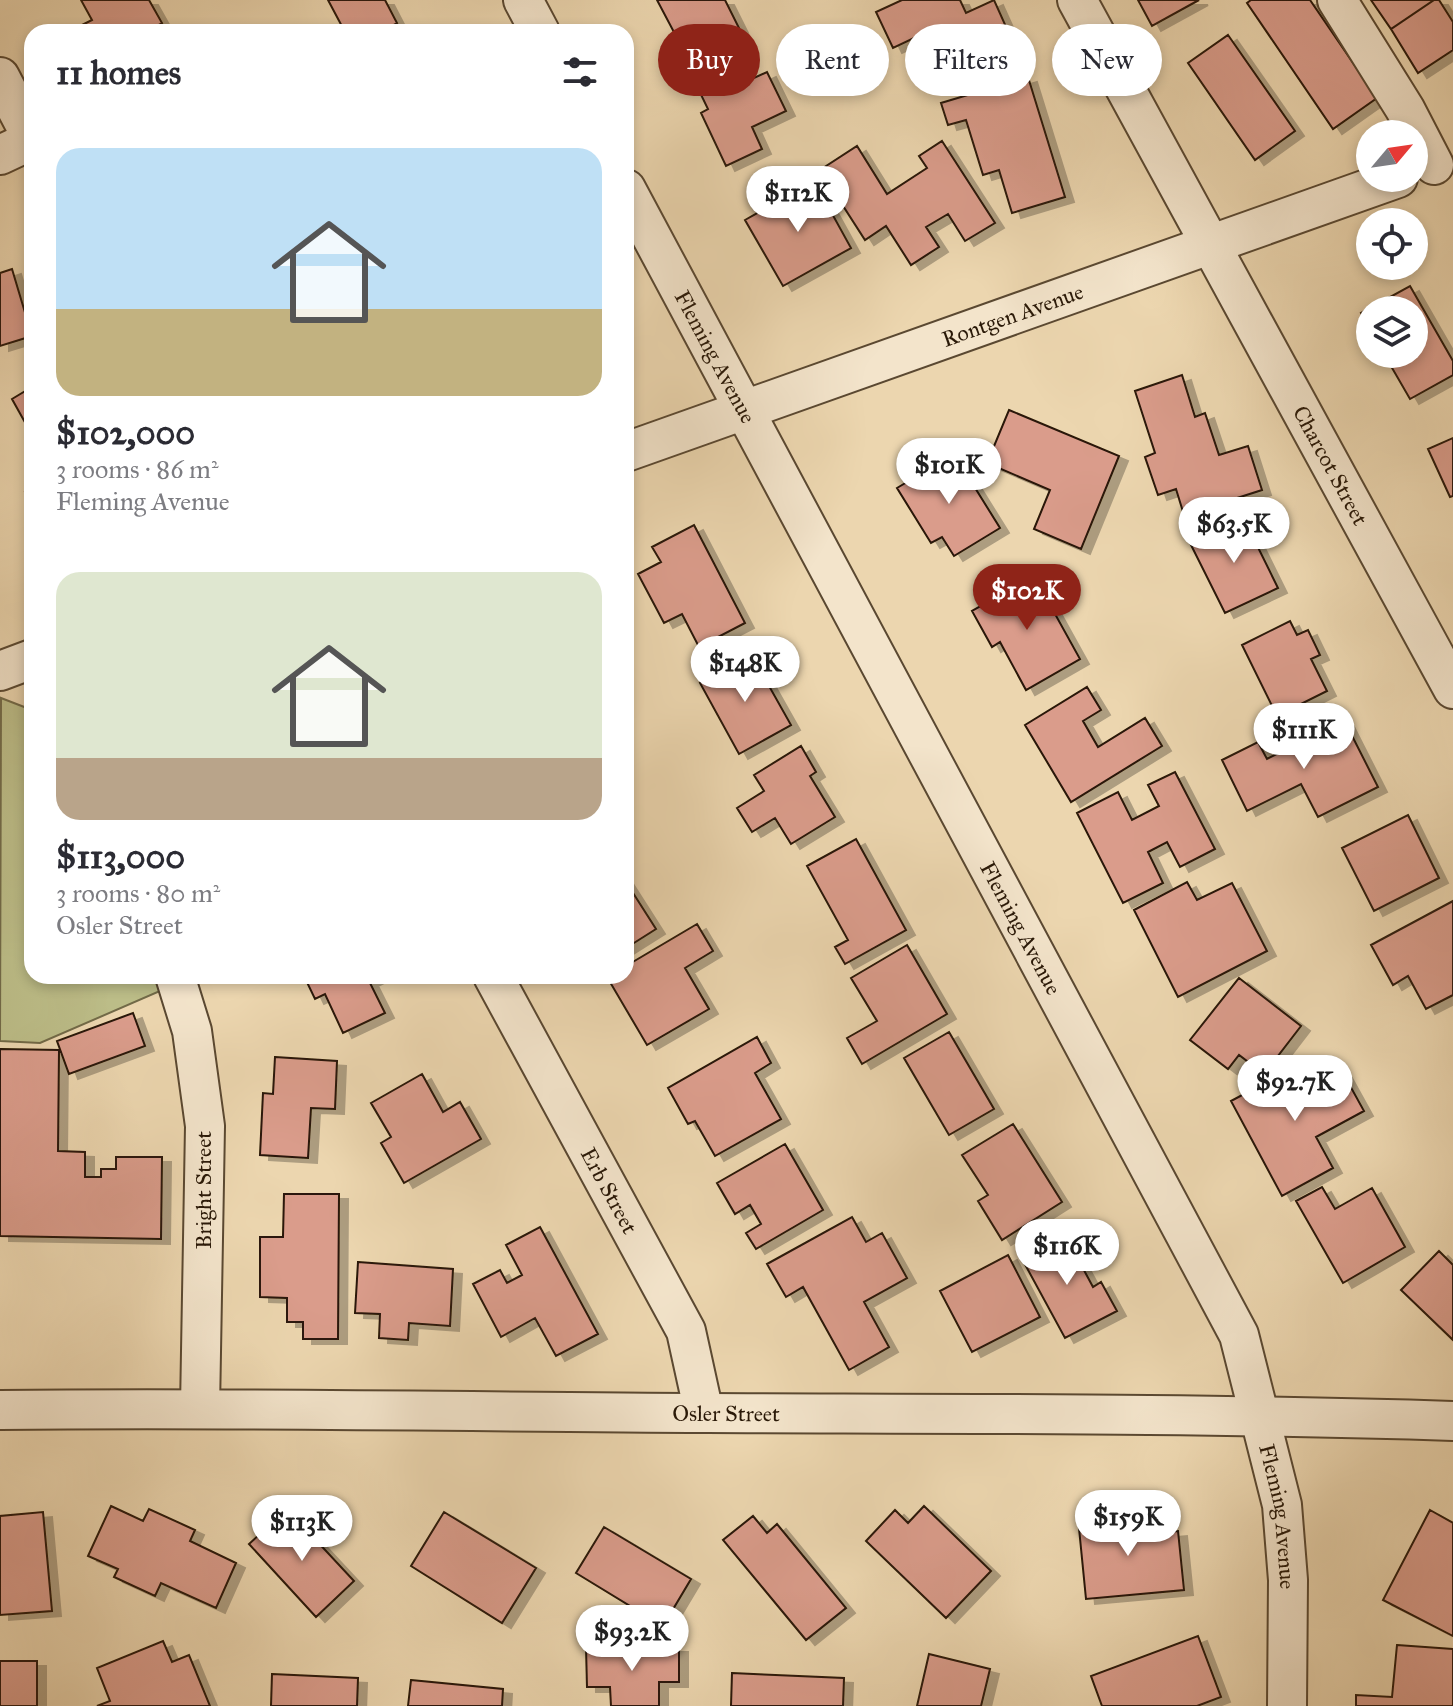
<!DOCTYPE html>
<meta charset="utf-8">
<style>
:root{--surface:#fff;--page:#f7f7f7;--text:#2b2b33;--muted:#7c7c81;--accent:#8f2418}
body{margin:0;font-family:"IM FELL Great Primer",serif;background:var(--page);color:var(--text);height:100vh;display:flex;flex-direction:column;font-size:30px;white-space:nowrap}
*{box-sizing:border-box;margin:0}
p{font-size:26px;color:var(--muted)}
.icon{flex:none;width:44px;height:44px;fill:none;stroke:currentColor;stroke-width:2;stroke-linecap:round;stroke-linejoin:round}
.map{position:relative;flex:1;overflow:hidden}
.side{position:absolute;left:24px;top:24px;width:610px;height:960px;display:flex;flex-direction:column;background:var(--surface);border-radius:24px;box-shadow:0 4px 12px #0003}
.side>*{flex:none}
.banner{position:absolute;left:658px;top:24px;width:674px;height:72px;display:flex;gap:16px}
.needle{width:52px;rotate:61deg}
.tools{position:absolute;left:1356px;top:120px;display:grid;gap:16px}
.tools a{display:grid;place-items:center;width:72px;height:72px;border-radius:50%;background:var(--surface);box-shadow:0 4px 12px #0003;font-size:40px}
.price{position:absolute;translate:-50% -68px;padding:0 18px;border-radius:28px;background:#fff;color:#222;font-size:26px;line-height:52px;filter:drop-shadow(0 2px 4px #0008)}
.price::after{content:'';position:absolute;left:50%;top:48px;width:24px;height:18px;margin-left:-12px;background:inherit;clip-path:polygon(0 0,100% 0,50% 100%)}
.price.on{background:var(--accent);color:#fff}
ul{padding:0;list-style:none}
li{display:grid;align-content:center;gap:16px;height:424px;padding:0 32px}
li span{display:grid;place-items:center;height:248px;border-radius:24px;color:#555}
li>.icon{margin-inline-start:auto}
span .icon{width:144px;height:144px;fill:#fffc;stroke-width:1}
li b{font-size:34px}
h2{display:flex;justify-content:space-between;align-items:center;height:96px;padding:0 32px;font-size:34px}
.tag{padding:0 28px;border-radius:36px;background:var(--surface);box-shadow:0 4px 12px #0003;font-size:28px;line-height:72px}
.tag.on{background:var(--accent);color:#fff}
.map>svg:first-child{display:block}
.green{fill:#bcbd88;stroke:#726a48;stroke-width:2}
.building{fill:#da9c8b;stroke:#291807;stroke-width:2;filter:url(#shadow)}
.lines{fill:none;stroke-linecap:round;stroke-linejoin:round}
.street-casing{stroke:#5a4831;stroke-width:42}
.street{stroke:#f3e4cb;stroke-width:38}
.labels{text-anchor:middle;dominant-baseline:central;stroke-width:7;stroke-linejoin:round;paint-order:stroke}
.street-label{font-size:22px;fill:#291807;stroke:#f3e4cb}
</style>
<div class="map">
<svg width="1453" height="1706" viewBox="0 0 1453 1706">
<defs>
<filter id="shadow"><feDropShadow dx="9" dy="5" stdDeviation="0" flood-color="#0004"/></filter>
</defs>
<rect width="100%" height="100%" fill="#ecd6af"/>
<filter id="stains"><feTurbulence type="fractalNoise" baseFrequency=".0025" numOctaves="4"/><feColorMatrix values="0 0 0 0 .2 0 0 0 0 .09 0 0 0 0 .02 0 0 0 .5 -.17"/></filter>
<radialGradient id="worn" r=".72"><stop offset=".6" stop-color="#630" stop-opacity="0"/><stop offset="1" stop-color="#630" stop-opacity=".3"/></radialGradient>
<!-- green -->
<path class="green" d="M1 698 32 710V976H154L160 991 40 1043 0 1041Z"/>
<!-- building -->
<path class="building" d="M81 0H149L162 23 146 32H86L82 25 92 20Z
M328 0H385L397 23 381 32H345Z
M657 0H725L739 28 686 55Z
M902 0H960L966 13 994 0 1007 29 976 44 986 65 941 86 918 36 893 48 876 12Z
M1138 0H1199L1152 26Z
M1251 0H1310L1377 98 1333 129 1247 3Z
M1371 0H1434L1391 29Z
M1434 0H1439L1453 22V50L1418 73 1391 29Z
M1228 35 1295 131 1255 160 1188 63Z
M729 55 743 83 767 72 786 111 752 127 762 149 726 166 701 113 708 109 691 74Z
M1028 77 1065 197 1012 213 999 170 983 175 966 120 948 125 941 103Z
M942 141 995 223 965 241 948 214 926 227 939 247 911 265 886 226 865 240 820 170 857 146 887 194 927 168 919 156Z
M814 181 851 248 783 286 745 220Z
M12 269 32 336 0 346V273Z
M1410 286 1453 361V375L1410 399 1384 354H1414V310H1370V329L1361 313Z
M1182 375 1195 417 1205 413 1219 455 1248 446 1262 490 1184 515 1176 489 1158 495 1145 457 1155 453 1135 391Z
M32 387V435L12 399Z
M1009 410 1119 456 1081 549 1034 529 1050 490 987 463Z
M1453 438V496L1450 497 1428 449Z
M954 454 1000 528 954 556 942 537 931 543 897 488Z
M32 489V511L25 492Z
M1243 517 1278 588 1225 613 1190 543Z
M694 525 745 623 699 647 682 614 664 623 638 574 661 562 652 547Z
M1034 576 1080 659 1026 690 1000 642 992 647 972 611Z
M1290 621 1297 635 1308 630 1320 655 1311 659 1327 691 1277 716 1242 645Z
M751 654 791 725 739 754 700 683Z
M1087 687 1101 710 1083 721 1098 747 1145 718 1162 746 1071 802 1025 725Z
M1344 720 1378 787 1318 817 1301 784 1247 811 1222 760 1258 742 1267 759Z
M801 746 816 772 810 776 835 817 791 844 775 818 752 832 737 808 764 791 754 775Z
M1175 772 1215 849 1180 867 1167 842 1148 852 1163 883 1123 903 1077 813 1118 792 1132 820 1159 806 1148 785Z
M1408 815 1439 878 1374 911 1342 848Z
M856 839 906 930 845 964 835 947 848 940 807 866Z
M626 882 656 929 626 948Z
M1187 882 1197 900 1232 883 1267 951 1178 997 1134 910Z
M1453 901V995L1426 1009 1408 976 1393 985 1371 945Z
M697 924 713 951 685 968 709 1009 647 1045 607 977 626 976V966Z
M907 945 947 1014 862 1064 847 1038 877 1021 851 978Z
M304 976H379L369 981 385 1013 343 1033 325 994 315 999Z
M1239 978 1301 1026 1264 1074 1239 1055 1228 1069 1190 1040Z
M133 1013 145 1046 69 1074 57 1041Z
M949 1032 994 1109 949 1135 904 1058Z
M757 1037 771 1063 755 1073 781 1119 715 1156 695 1121 688 1124 668 1088Z
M0 1049 59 1050 58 1151 85 1152V1177H101V1169H116V1157H162L161 1239 0 1236Z
M275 1057 337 1061 335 1109 311 1108 308 1158 260 1155 263 1093 273 1094Z
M1302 1063 1315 1088 1343 1073 1364 1111 1316 1137 1333 1168 1282 1196 1231 1101Z
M422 1074 443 1112 460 1102 481 1139 404 1183 381 1143 391 1137 371 1103Z
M1013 1124 1062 1202 1002 1240 978 1201 988 1195 962 1155Z
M785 1144 823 1210 756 1249 746 1233 761 1224 750 1205 735 1214 717 1183Z
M1322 1187 1335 1209 1372 1188 1405 1247 1343 1283 1296 1201Z
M284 1194H339L338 1339H303V1322H287V1298L260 1297V1237H283Z
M852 1217 866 1242 882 1233 907 1278 864 1302 889 1347 849 1370 803 1287 786 1297 767 1264Z
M540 1227 598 1334 556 1356 535 1318 501 1337 473 1284 500 1270 507 1283 522 1275 506 1245Z
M1064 1233 1093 1287 1101 1282 1117 1311 1065 1338 1021 1257Z
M1439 1251 1453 1265V1340L1401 1290Z
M1008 1255 1040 1317 972 1352 940 1291Z
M358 1262 453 1269 450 1326 409 1323 408 1340 379 1338 380 1314 355 1313Z
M111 1506 143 1521 149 1509 195 1530 190 1541 236 1563 216 1608 161 1583 155 1596 114 1577 118 1569 88 1556Z
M924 1506 991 1571 946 1618 866 1541 895 1510 908 1523Z
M287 1509 354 1581 316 1617 249 1544Z
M1430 1510 1453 1523V1636L1383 1600Z
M43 1512 52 1611 0 1615V1516Z
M444 1512 536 1568 502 1623 411 1566Z
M1133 1512 1135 1535 1178 1531 1184 1590 1086 1599 1078 1518Z
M753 1516 767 1533 777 1524 846 1608 806 1640 723 1540Z
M604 1527 691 1579 663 1626 576 1573Z
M1198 1636 1221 1697 1197 1706H1102L1091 1676Z
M163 1641 172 1662 189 1655 210 1706H97L110 1701 97 1668Z
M1397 1645 1453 1649V1706H1356V1695L1392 1697Z
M586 1647H679V1682H659V1706H611L610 1687H587Z
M929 1654 990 1669 981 1706H917Z
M0 1661H37V1706H0Z
M732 1673 844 1678 843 1706H731Z
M272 1674 358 1678 357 1706H271Z
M411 1680 503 1689 502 1706H408Z"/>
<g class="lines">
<!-- street casing -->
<g class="street-casing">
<g id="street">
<path d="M523 0 540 32"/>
<path id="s1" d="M1077 0 1453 689"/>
<path d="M1337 0 1405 109 1434 165"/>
<path d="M0 77 32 138"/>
<path d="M0 155 32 140"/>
<path id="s2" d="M626 189 1239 1335 1282 1505 1288 1580 1287 1706"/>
<path id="s3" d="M626 452 1398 178"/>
<path d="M0 671 32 659"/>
<path d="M175 976 192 1031 205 1126 200 1408"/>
<path id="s4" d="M493 976 686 1331 704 1413"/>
<path id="s5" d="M0 1410C236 1407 472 1412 708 1413 957 1414 1205 1413 1453 1421"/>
</g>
</g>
<!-- street -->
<use href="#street" class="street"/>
</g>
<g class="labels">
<!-- street labels -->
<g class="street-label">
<text stroke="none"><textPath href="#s3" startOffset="410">Rontgen Avenue</textPath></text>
<text stroke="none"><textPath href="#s2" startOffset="190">Fleming Avenue</textPath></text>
<text stroke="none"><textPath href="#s1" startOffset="530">Charcot Street</textPath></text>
<text stroke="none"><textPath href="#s2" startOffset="838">Fleming Avenue</textPath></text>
<text transform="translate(203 1190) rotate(-90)">Bright Street</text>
<text stroke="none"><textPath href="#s4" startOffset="244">Erb Street</textPath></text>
<text stroke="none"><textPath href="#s5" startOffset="726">Osler Street</textPath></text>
<text stroke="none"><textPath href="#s2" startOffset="1486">Fleming Avenue</textPath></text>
</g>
</g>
<rect width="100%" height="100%" filter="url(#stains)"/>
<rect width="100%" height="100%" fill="url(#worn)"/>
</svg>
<div class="tools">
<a><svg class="needle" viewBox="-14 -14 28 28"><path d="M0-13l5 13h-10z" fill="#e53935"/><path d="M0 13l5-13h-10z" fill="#7c7c81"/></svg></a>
<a><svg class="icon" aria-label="locate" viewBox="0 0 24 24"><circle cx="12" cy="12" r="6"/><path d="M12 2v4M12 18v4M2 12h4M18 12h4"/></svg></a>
<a><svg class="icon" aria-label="layers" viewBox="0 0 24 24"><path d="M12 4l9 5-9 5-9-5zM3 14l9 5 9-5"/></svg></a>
</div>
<b class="price" style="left:798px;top:234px">$112K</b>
<b class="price" style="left:949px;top:506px">$101K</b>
<b class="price" style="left:1234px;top:565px">$63.5K</b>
<b class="price on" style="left:1027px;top:632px">$102K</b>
<b class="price" style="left:745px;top:704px">$148K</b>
<b class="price" style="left:1304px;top:771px">$111K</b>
<b class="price" style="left:1295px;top:1123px">$92.7K</b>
<b class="price" style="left:1067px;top:1287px">$116K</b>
<b class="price" style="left:1128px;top:1558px">$159K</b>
<b class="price" style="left:302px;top:1563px">$113K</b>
<b class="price" style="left:632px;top:1673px">$93.2K</b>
<div class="banner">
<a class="tag on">Buy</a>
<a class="tag">Rent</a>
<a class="tag">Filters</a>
<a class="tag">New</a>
</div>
<section class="side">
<h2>11 homes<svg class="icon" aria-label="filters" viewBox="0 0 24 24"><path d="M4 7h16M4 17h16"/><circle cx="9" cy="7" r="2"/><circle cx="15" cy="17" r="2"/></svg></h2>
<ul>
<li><span style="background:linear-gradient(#bfe0f5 65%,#c2b280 0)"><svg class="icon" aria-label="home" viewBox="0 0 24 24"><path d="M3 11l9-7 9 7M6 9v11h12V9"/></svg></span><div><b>$102,000</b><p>3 rooms · 86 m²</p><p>Fleming Avenue</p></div></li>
<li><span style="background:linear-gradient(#dfe7d0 75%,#b9a48a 0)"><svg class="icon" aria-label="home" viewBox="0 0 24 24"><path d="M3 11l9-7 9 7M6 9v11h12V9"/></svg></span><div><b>$113,000</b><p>3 rooms · 80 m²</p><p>Osler Street</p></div></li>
</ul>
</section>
</div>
